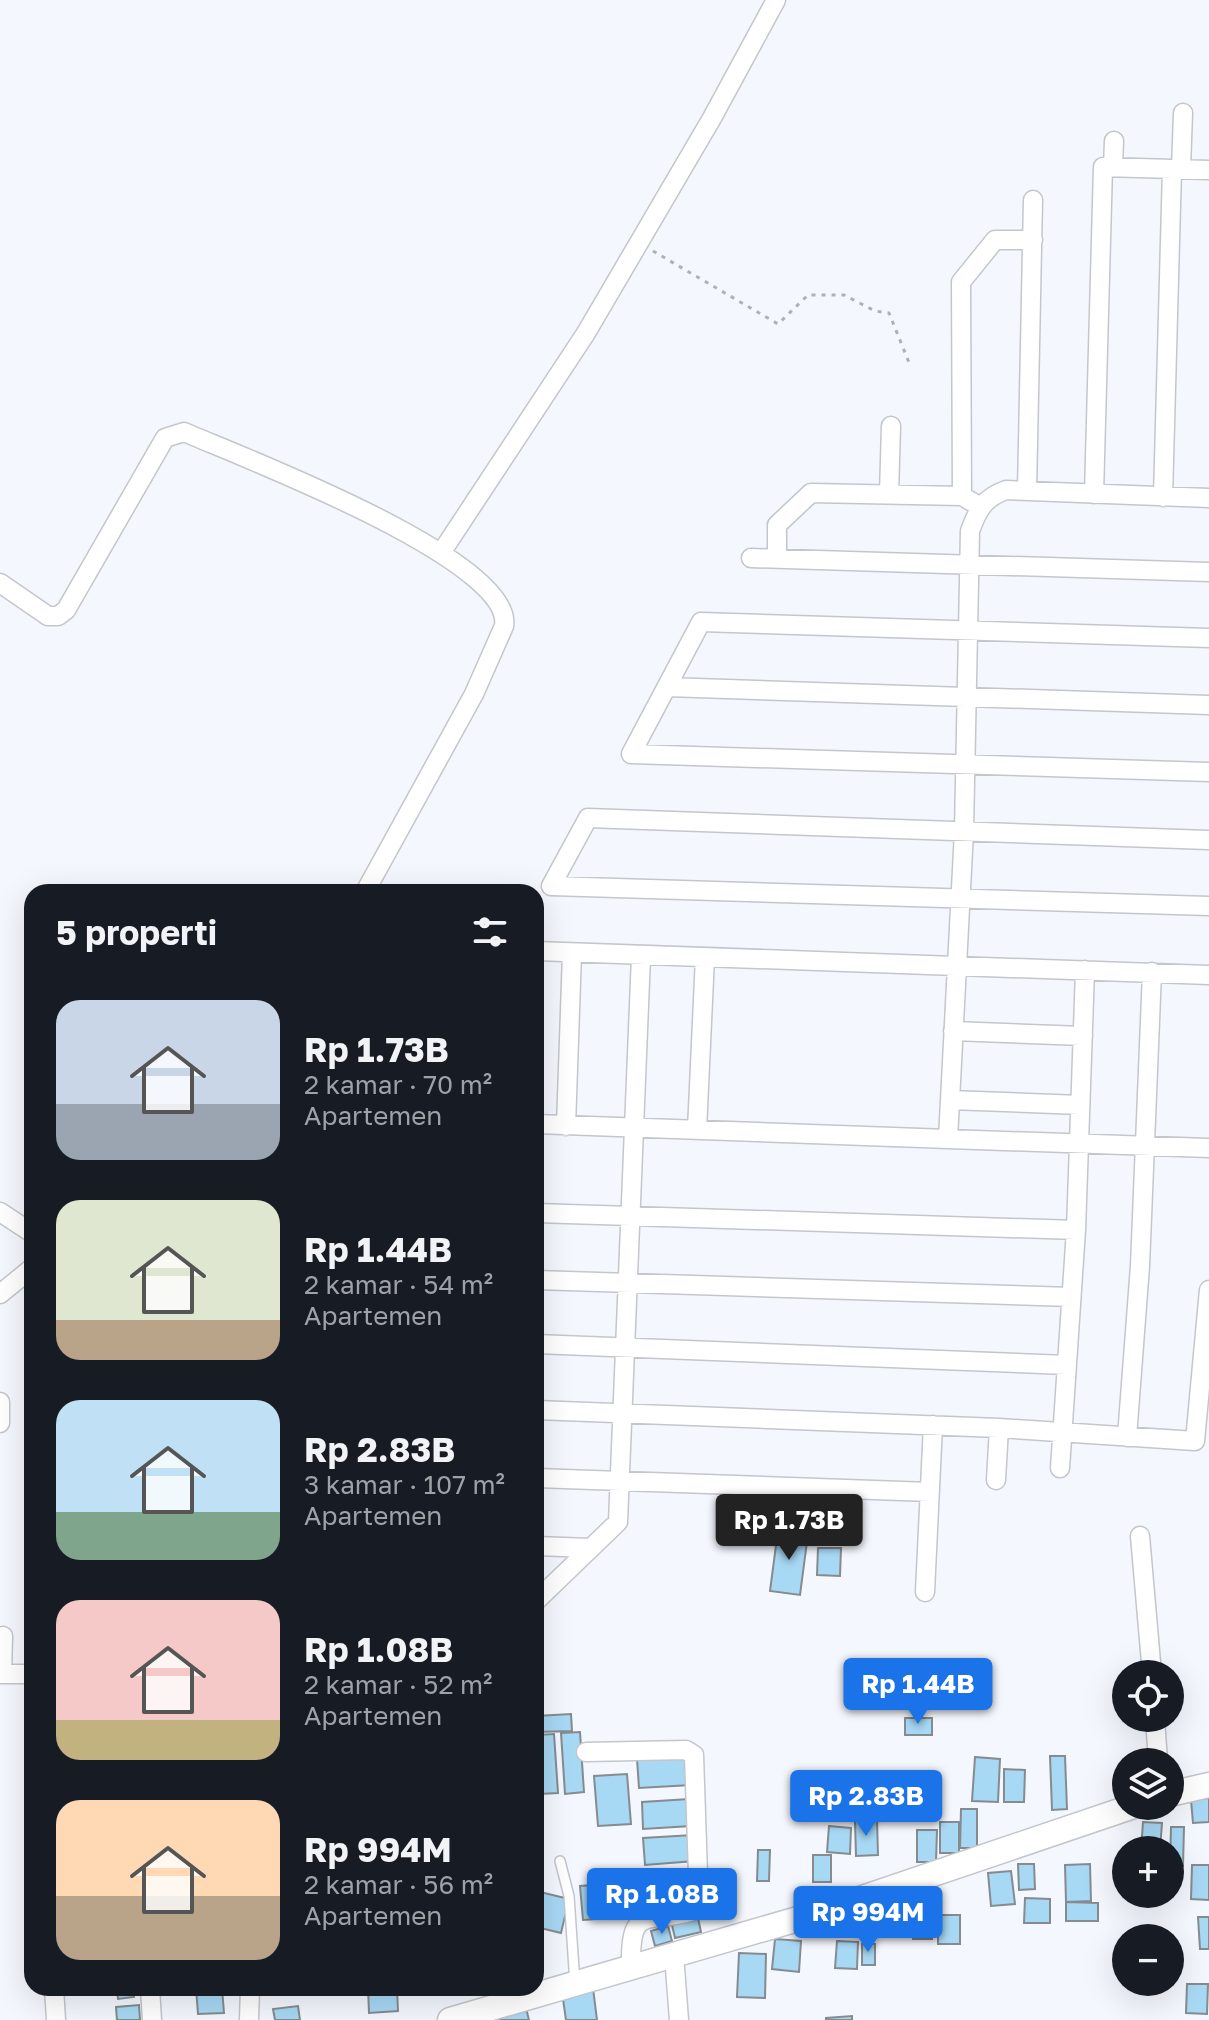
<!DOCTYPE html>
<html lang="id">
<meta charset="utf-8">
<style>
:root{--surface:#171b24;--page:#20242c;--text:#f1f3f6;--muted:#9ea1a6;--accent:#1a73e8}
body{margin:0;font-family:"Golos Text",sans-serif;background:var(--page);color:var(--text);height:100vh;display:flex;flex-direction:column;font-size:30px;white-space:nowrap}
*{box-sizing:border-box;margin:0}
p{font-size:26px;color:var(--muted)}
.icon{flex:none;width:44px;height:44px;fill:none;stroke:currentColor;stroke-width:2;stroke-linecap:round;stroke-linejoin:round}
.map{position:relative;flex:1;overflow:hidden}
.sheet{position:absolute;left:24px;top:884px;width:520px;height:1112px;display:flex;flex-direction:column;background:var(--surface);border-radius:24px;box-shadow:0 8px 32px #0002}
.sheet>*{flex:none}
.fabs{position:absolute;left:1112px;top:1660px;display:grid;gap:16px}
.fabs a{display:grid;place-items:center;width:72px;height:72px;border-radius:50%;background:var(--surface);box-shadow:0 8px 32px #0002;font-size:40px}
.price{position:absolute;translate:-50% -68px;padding:0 18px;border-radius:8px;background:var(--accent);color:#fff;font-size:26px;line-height:52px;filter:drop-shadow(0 2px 4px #0008)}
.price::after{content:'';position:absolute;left:50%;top:48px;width:24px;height:18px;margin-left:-12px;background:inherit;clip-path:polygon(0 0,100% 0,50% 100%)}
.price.selected{background:#222;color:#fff}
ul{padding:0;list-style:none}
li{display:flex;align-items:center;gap:24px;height:200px;padding:0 32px}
li span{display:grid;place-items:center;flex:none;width:224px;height:160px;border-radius:24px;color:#555}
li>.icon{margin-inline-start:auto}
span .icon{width:96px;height:96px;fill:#fffc;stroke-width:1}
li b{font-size:34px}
h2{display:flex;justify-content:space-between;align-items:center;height:96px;padding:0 32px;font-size:34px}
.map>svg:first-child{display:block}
.building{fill:#a7d8f4;stroke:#858b8f;stroke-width:2}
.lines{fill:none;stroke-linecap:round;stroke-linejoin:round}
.service-casing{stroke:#c3c6cb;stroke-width:12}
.minor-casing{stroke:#c3c6cb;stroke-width:21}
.tertiary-casing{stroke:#c3c6cb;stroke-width:27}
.path{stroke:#aeb1b6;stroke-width:3;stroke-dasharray:4 6;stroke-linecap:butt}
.service{stroke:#fff;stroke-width:9}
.minor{stroke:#fff;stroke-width:18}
.tertiary{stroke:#fff;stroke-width:24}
</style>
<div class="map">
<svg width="1209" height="2020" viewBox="0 0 1209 2020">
<rect width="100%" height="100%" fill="#f4f8fe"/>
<!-- building -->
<path class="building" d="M778 1530 808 1534 800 1595 770 1591Z
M818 1548H841L840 1576 817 1575Z
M888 1662 907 1665 901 1703 881 1699Z
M571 1714 572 1731 536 1732V1716Z
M905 1718H932V1735H905Z
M580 1732 584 1792 565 1794 561 1733Z
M554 1734 558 1793 540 1794 536 1735Z
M689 1756 691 1785 639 1788 637 1759Z
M1050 1756H1065L1067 1809 1052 1810Z
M975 1757 1000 1759 998 1802 972 1801Z
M1004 1769 1025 1770 1024 1802H1004Z
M627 1774 631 1824 598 1826 594 1776Z
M1209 1798V1822L1193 1823 1191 1800Z
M689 1799 691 1826 643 1829 642 1802Z
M961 1809H977V1848H960Z
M877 1820 878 1855 856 1856 855 1821Z
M940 1822H959V1853H940Z
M1143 1822 1162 1823 1160 1850H1141Z
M829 1826 851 1828 850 1854 827 1852Z
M1171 1827H1184L1183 1866H1170Z
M917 1830H937L936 1862H917Z
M693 1835 695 1861 645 1865 643 1838Z
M758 1850H770L769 1881H757Z
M813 1855H831V1882H813Z
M1018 1864H1034L1035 1889 1019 1890Z
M1090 1864 1091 1901 1066 1902 1065 1865Z
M1192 1865H1209V1900L1191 1899Z
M1011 1871 1015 1904 991 1906 988 1873Z
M693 1872 694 1896 643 1899 641 1875Z
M1170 1877H1176L1175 1889H1170Z
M634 1882 637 1916 583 1920 580 1886Z
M536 1891 569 1899 561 1933 536 1927Z
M1025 1898 1050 1899V1923H1024Z
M1066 1902 1098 1903V1921H1066Z
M913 1910H932V1939H913Z
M938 1915H960V1944H938Z
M1198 1917H1209V1949H1200Z
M698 1918 701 1932 675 1938 672 1925Z
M668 1926 672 1941 655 1946 651 1931Z
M775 1939 801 1941 799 1972 772 1969Z
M837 1941 858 1942 857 1969 835 1968Z
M862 1944H875V1965H862Z
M739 1953 766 1954 765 1998 737 1997Z
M1187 1984H1208L1207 2014 1186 2013Z
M117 1988H133L134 1997 118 1999Z
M196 1988H222L224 2013 198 2014Z
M368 1988H397L398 2011 369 2013Z
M593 1988 597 2020H566L562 1992Z
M139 2005 140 2020H117L116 2007Z
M298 2006 300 2020H275L273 2009Z
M526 2008 529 2020H495L494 2014Z
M852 2016V2020H826V2018Z"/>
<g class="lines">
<!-- service casing -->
<g class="service-casing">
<path id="service" d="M560 1861 569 1896 575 1984"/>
</g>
<!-- minor casing -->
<g class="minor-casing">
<path id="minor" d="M1113 167 1114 141
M1181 169 1183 113
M1027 491 1033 200
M889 494 891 426
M1094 494 1103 167 1209 170
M1163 497 1172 169
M1209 498 1006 490C984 498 978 509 970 531L964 831 948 1139 1209 1148
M979 506 962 496 961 282 995 240H1033
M441 553 586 333 712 118 776 0
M751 558 1209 572
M777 559V525L811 493 962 496
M0 583 48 616H58L66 610 165 438 184 432C239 456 515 560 504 626L474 694 365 892
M1209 638 701 622 631 754 1209 772
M667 687 1209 705
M1209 840 588 818 551 886 1209 906
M536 951 1209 975
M953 1031 1083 1036
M950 1100 1080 1105
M536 1124 948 1139
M566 1126 572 953
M697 1130 705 957
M0 1212 32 1233
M536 1213 1076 1230
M536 1280 1071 1297
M0 1294 32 1268
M536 1344 1067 1365
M0 1402V1423
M536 1410 999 1428 1195 1441 1209 1290
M1127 1437 1140 1266 1152 972
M1060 1468 1076 1230 1085 970
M536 1478 930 1492
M996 1480 999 1428
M1140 1536 1152 1674
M536 1546 591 1548
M925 1592 933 1425
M536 1601 618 1522 641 956
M0 1674H32
M2 1674 3 1636
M1155 1718 1158 1762
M586 1752 686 1750 694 1755 699 1904 693 1911C646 1925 630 1903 631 1967
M674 1955 679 2020
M54 1988 56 2020
M150 1988 152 2020
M249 2020 250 1988"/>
</g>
<!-- tertiary casing -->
<g class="tertiary-casing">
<path id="tertiary" d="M1170 1794 1209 1785
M450 2020 815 1914 1134 1806"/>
</g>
<!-- path -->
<path class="path" d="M653 251 778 324 808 295H844L875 311 889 313 910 365"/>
<!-- service -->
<use href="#service" class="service"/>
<!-- minor -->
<use href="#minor" class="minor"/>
<!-- tertiary -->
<use href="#tertiary" class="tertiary"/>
</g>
</svg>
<div class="fabs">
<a><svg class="icon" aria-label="locate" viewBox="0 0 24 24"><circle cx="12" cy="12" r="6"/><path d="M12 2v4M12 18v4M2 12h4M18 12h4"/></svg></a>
<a><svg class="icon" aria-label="layers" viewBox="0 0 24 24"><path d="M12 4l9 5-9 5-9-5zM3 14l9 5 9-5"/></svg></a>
<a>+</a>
<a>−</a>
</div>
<b class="price selected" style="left:789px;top:1562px">Rp 1.73B</b>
<b class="price" style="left:918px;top:1726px">Rp 1.44B</b>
<b class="price" style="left:866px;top:1838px">Rp 2.83B</b>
<b class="price" style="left:662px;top:1936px">Rp 1.08B</b>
<b class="price" style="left:868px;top:1954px">Rp 994M</b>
<section class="sheet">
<h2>5 properti<svg class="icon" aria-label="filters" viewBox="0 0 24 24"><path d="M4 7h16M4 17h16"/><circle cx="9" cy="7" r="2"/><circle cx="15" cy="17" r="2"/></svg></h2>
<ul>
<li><span style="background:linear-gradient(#c9d6e8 65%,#9aa5b1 0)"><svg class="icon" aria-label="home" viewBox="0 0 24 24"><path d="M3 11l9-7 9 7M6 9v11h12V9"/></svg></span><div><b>Rp 1.73B</b><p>2 kamar · 70 m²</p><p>Apartemen</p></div></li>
<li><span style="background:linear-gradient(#dfe7d0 75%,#b9a48a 0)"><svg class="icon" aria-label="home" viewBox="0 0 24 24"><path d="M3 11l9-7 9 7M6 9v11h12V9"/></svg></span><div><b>Rp 1.44B</b><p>2 kamar · 54 m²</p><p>Apartemen</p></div></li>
<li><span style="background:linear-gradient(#bfe0f5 70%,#7fa58c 0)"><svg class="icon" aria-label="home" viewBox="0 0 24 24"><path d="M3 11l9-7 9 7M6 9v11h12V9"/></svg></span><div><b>Rp 2.83B</b><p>3 kamar · 107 m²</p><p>Apartemen</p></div></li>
<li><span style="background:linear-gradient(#f6c9c9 75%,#c2b280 0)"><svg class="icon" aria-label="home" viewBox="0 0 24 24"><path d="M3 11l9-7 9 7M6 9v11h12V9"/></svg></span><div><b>Rp 1.08B</b><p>2 kamar · 52 m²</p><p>Apartemen</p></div></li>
<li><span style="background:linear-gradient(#ffd9b3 60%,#b9a48a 0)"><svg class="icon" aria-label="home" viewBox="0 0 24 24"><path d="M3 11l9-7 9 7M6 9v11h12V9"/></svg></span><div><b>Rp 994M</b><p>2 kamar · 56 m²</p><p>Apartemen</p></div></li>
</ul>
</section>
</div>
